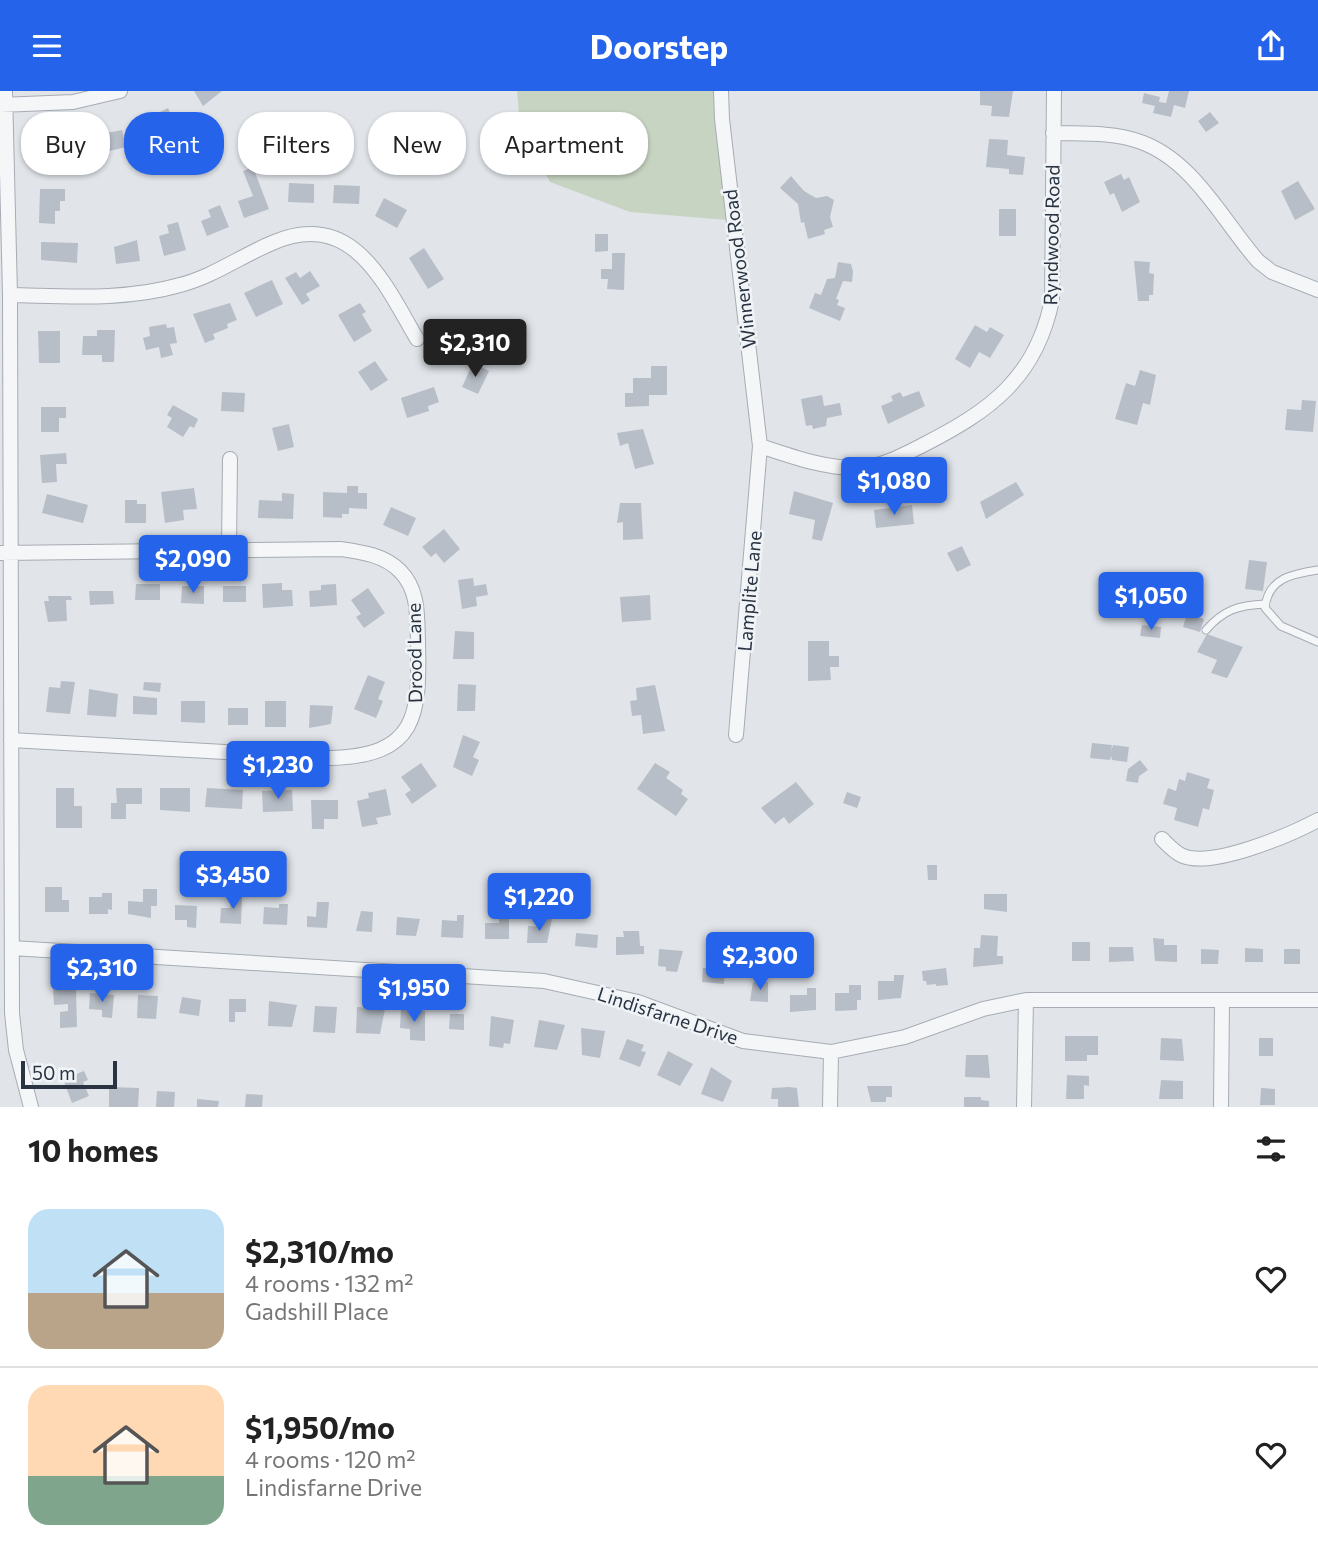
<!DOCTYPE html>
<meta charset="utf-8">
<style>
:root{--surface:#fff;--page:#f6f6f6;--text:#222;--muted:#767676;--line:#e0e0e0;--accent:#2563eb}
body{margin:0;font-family:Commissioner,sans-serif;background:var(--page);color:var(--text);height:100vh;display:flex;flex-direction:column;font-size:26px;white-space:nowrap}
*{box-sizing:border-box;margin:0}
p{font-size:23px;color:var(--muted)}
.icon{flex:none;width:38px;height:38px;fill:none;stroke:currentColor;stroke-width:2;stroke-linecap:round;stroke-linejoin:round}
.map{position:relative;height:1016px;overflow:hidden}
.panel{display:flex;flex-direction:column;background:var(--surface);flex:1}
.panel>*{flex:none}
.banner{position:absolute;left:21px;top:21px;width:700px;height:63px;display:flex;gap:14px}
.scale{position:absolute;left:21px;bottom:18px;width:96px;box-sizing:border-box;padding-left:7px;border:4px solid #293342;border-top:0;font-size:19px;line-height:24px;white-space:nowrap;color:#293342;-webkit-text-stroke:5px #f1f4f7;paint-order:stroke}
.price{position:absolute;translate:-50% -60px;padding:0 16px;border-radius:7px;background:var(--accent);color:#fff;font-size:23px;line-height:46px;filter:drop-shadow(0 2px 4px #0008)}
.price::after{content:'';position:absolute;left:50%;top:42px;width:21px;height:16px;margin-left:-10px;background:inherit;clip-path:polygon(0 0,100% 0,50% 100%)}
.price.selected{background:#222;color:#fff}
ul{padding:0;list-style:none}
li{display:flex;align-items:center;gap:21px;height:175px;padding:0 28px}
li+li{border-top:2px solid var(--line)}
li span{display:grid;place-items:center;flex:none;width:196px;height:140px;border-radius:21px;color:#555}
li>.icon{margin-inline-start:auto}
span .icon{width:84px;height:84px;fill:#fffc;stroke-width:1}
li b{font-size:30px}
h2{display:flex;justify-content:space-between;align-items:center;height:84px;padding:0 28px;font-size:30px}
.tag{padding:0 24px;border-radius:28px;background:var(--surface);box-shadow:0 2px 5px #0004;font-size:24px;line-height:63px}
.tag.selected{background:var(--accent);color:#fff}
header{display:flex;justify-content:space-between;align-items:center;height:91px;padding:0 28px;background:var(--accent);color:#fff;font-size:32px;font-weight:700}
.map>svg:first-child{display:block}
.green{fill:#c7d4c2}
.building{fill:#b8bec7}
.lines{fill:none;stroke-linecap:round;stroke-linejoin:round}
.service-casing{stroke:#a6acb4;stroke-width:9}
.minor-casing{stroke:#a6acb4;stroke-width:16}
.service{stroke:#f4f6f8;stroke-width:7}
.minor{stroke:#f4f6f8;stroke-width:14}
.labels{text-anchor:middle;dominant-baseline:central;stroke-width:5;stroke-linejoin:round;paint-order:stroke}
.street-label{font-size:19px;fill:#293342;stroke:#f1f4f7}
</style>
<header><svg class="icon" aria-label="menu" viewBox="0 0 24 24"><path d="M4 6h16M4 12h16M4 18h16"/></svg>Doorstep<svg class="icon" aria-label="share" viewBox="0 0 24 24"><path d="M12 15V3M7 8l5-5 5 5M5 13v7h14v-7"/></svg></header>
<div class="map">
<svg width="1318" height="1016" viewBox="0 0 1318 1016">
<rect width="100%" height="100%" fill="#e1e5ea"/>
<!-- green -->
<path class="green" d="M517 0H714L727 129 630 121 550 91 520 35Z"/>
<!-- building -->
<path class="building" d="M194 0H222L203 15Z
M980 0H1013L1009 26 991 25 992 15 980 14Z
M1169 0H1189L1185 17 1174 14 1171 26 1153 22 1155 15 1142 12 1144 2 1160 6 1159 11 1166 12Z
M168 17 175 32 155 42 148 27Z
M1210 21 1219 32 1206 41 1198 30Z
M614 32H626V39L631 40V53H625V72H608L609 46H614Z
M52 36 53 39 59 37 65 55 46 62 40 43Z
M122 39 126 56 101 62 97 44Z
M74 45H86L87 59H74Z
M989 48 1008 49 1007 64 1025 66 1023 84 1009 83V78L986 76Z
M253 76 269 118 244 127 238 110 253 105 243 80Z
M1121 83 1124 89 1129 86 1140 111 1122 121 1114 102 1110 104 1104 91Z
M791 85 804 100 816 107 827 105 834 109 830 126 833 136 824 139 825 143 808 148 804 131 801 132 798 113 780 97Z
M1298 90 1315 118 1295 129 1281 100Z
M289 92 314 93V112L288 111Z
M334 94 360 95 359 113 333 112Z
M40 98H65V110H60V120H55V133L39 132Z
M384 107 407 119 397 137 375 125Z
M220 114 229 136 207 145 201 130 211 126 208 119Z
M999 118H1016V145H999Z
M178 131 186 159 164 165 159 145 169 142 167 134Z
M595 143H608V160L595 161Z
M137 149 140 170 116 173 114 156Z
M41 151 78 152 77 172 41 169Z
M424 157 444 188 428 198 409 167Z
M612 162H625L624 199 607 198 608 188H601V178H612Z
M1134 170 1150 171 1149 182 1154 183 1153 204H1149V210H1138Z
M838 171 851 173 853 180 852 191 843 190 836 208 839 209 837 214 845 217 840 230 809 217 815 202 821 204 827 188 835 187Z
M310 180 320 195 306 203 310 209 302 214 285 187 296 181 300 187Z
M272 189 283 213 256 226 244 202Z
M230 212 237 229 227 233 228 237 213 243 215 248 205 252 193 223Z
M360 212 366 221 362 223 372 240 354 251 338 224Z
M166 233 167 237 174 236 177 252 170 253 173 264 161 267 159 256 146 259 143 247 150 245 149 236Z
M975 234 987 241 990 236 1004 244 990 267 979 261 970 277 955 268Z
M97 239H115L114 271H102V264H82L83 245H97Z
M38 240H60V272H39Z
M375 270 388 289 371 300 358 281Z
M473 272 489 280 478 303 462 296Z
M651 275H667V304H649V315L625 316V302H633V287H651Z
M1140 279 1156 284 1150 314 1143 312 1137 334 1115 328 1126 292 1135 295Z
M434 296 439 311 428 315 429 320 407 327 401 307Z
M919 300 925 315 888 333 881 315 893 310 891 305 900 301 903 306Z
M222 301 245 302 244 321 221 320Z
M822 304 824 315 840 312 842 324 827 327 826 335 813 338 812 334 806 335 801 308Z
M1302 309 1316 310 1313 341 1285 339 1287 318 1301 319Z
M173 314 198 328 194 337 190 335 183 346 167 336 172 327 167 324Z
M41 316H66V327H59V341H41Z
M289 333 294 356 278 360 272 337Z
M643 338 654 373 635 378 628 352 620 355 617 342Z
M66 362 67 373H56L57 391 42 392 40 364Z
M1016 391 1024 404 986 428 980 411Z
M347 395H358V402H367V418L349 417V423H342V427L323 426V401L347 402Z
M194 397 197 418 183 419 184 429 165 432 161 401Z
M794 400 833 412 822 450 812 448 815 429 789 423Z
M282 402 294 403 293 428 258 427 259 409 282 410Z
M47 403 88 414 83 432 42 422Z
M125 409H137V413H146V432H125Z
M620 412H641L643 448 623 449V431L617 432Z
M912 414 914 433 876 437 874 419Z
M391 416 416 427 408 445 383 434Z
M444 438 460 458 444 472 436 462 431 466 422 456Z
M962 455 971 474 957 481 947 462Z
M1249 469 1267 471 1263 500 1245 498Z
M473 487 474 495 486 493 488 504 476 506 477 515 462 518 458 489Z
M282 492V499H292L293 515 263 517 262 493Z
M136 493H160V509H135Z
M336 493 337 514 310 516 309 500 321 499V494Z
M182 495H204V513L181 512Z
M223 495H246V511H223Z
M368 497 385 522 364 537 356 526 361 523 351 509Z
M89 500H113L114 513 90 514Z
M650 504 651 529 622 531 620 506Z
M48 505H71L72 509H66L67 530 48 531 44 510H49Z
M1187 523 1204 528 1200 541 1183 536Z
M1142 534 1161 536 1160 547 1140 545Z
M455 540 474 541V568H453Z
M1207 543 1243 556 1227 587 1211 582 1217 569 1197 561Z
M808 550H829V565H839V576H830L831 589 808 590Z
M368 584 385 591 378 608 383 610 376 627 354 618Z
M61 590 75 591 70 623 46 621 49 596 60 597Z
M144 591 161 592 160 601 143 599Z
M458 593 476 594 475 620H457Z
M655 594 665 640 643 643 641 624 632 625 630 610 637 609 636 597Z
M89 598 118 603 116 626 87 624Z
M133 605 157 607V624L133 623Z
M181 610H205V632L181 631Z
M265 610H286V636H265Z
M310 614 333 615 331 633 309 637Z
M228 617H248V634H228Z
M463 644 480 651 473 666 479 669 472 685 453 676Z
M1092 652 1112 654 1111 661 1113 654 1129 656 1127 671 1112 669 1111 665 1110 669 1090 667Z
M1140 669 1148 679 1139 685 1138 692 1126 690 1128 678Z
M421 672 437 695 412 713 405 703 411 699 401 686Z
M655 672 670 681 666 687 683 699 681 703 688 708 676 725 637 698Z
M1187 681 1210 688 1207 697 1214 699 1209 719 1203 717 1198 736 1174 729 1177 717 1163 713 1168 697 1176 700 1179 688 1185 690Z
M796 691 814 713 789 733 784 726 775 733 761 717Z
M56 697H74V715H82V737H56Z
M116 697H142V713H126V728H111V712H117Z
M160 697H190V721L160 719Z
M207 697 243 699 242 718 205 716Z
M386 698 391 724 376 727 378 733 362 736 357 710 369 707 368 702Z
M292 699 293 720 263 721 262 700Z
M847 701 861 706 857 717 843 712Z
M311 709H338V728H324V738H312Z
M927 774H937V789H928Z
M45 796H62V809H69V821H45Z
M143 798H157V815H151V827L128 823V810L143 811Z
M102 802H112V819L108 818V823H89V806H102Z
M984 803H1007V821L984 818Z
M230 804 242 805 241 833 220 832 221 817H230Z
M317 811H329L327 837 307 836V825L316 826Z
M279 813H288L287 834 263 833 264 816 279 817Z
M175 814 197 815 196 837 187 836V829H175Z
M499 818H509V848H485V832H499Z
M361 820 373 821 372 841 356 840Z
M457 824H464L463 847 441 846 442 829 457 830Z
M397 826 420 828 416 845 396 844Z
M543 828H552L547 852H527L528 835 542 836Z
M623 840H639L640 855H644V863L616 864V846H624Z
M576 842 598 844 597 857 575 855Z
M981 844 998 845 997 865H1003V873L973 876 974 857H980Z
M1153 847 1164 848V854H1177V871L1155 870Z
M1072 851H1090V870H1072Z
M1109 856H1133L1134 870 1109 871Z
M1245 857 1263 858V871H1245Z
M659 858 683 860 677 881 666 880V876L658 875Z
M1201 858 1219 859 1218 873H1201Z
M1284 858H1300V873H1284Z
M712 871 725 872 724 893 702 891 703 877H711Z
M946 877 948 894 936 895V893L927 894 926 890H923L922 880Z
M894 884H904L901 907 878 909V890H894Z
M753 891H768V911L750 910Z
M849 894H861V909H857V919L835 920V902H849Z
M53 897 76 899 77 936 60 937V921L68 920V913L54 914Z
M807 897H816V919L790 921V904H807Z
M90 902 114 904 112 927 102 926V919L89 918Z
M138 904 158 905 156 928 137 927Z
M182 906 201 909 199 925 179 922Z
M229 908H246V921H235V931H229Z
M269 910 297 914 292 936 268 935Z
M315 915 337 916 335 942 313 941Z
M357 916 385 918 380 943 356 942Z
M401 919 425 920V950L410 949V938L400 937Z
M450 923H464V939L449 938Z
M491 925 514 929 510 953 504 952 503 957 489 955Z
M539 929 565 934 557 959 534 956Z
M581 937 605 940 600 967 582 964Z
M1065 945H1098V964H1087V970H1065Z
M1161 947 1182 948 1184 970 1160 969Z
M1259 947H1273V965H1259Z
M627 948 644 954 641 960 646 961 640 976 619 968Z
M668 960 693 973 680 995 657 984Z
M966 964H988L990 987 965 986Z
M711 976 732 990 723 1011 701 1003Z
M84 980 88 989 83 991 89 1005 72 1012 63 988Z
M1067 984 1089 985V995L1084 994V1008H1066Z
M1161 989 1183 990V1008H1159Z
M867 995H892V1006H886V1011H871Z
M109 996 139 997 138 1016H109Z
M789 996 797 997 799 1016H778V1008H771L772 997Z
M1261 997 1275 998V1014H1260Z
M157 1000 175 1001 174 1016H156Z
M246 1003 263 1004 262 1016H245Z
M964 1006H981V1009L989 1010V1016H964Z
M197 1008 219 1010 218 1016H197Z"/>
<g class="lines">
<!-- service casing -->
<g class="service-casing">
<path id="service" d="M1318 479C1292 483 1268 487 1265 517L1281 535 1318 551
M1206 539C1223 519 1239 514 1265 513"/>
</g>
<!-- minor casing -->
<g class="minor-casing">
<path id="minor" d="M5 0 10 204 12 922 16 959 31 1016
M721 0 722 28 760 355 736 644
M0 14 73 11 120 0
M1053 42C1081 43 1112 41 1138 50 1193 68 1222 129 1258 170L1272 181 1318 199
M10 204C66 205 124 210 180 194 212 186 241 165 272 152 353 117 384 192 417 248
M760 355C790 365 826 378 859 377 882 376 903 364 923 354 990 320 1036 287 1052 209L1054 0
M229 458 230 368
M1 462 341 458C362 461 384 464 400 480 419 499 417 525 418 550 420 625 417 665 330 667L11 649
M1162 748C1168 754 1175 762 1183 765 1213 777 1290 744 1318 729
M12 857 544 890 638 911 743 950 831 961 905 946 983 918 1026 909H1318
M830 1016 831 961
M1024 1016 1026 909
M1221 1016 1222 909"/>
</g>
<!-- service -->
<use href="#service" class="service"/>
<!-- minor -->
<use href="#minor" class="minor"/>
</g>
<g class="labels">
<!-- street labels -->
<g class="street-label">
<text transform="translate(1051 144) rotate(-89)">Ryndwood Road</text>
<text transform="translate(739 178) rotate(-97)">Winnerwood Road</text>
<text transform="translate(749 500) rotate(-85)">Lamplite Lane</text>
<text transform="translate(414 562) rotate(-91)">Drood Lane</text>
<text transform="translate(668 924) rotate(18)">Lindisfarne Drive</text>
</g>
</g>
</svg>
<div class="scale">50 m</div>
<b class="price selected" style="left:475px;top:288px">$2,310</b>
<b class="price" style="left:894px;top:426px">$1,080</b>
<b class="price" style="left:193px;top:504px">$2,090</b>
<b class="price" style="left:1151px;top:541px">$1,050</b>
<b class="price" style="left:278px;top:710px">$1,230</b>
<b class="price" style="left:233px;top:820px">$3,450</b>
<b class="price" style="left:539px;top:842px">$1,220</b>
<b class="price" style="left:760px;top:901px">$2,300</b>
<b class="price" style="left:102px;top:913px">$2,310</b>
<b class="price" style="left:414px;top:933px">$1,950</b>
<div class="banner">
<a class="tag">Buy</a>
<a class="tag selected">Rent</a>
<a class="tag">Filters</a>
<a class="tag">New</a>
<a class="tag">Apartment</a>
</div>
</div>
<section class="panel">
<h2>10 homes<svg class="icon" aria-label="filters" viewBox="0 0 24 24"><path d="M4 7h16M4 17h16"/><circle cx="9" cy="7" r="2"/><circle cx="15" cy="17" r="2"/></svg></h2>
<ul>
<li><span style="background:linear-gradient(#bfe0f5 60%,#b9a48a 0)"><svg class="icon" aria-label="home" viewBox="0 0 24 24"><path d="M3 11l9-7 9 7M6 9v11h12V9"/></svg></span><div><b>$2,310/mo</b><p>4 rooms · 132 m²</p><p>Gadshill Place</p></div><svg class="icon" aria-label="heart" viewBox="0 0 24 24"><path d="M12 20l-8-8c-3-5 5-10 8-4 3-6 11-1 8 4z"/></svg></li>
<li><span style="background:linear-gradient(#ffd9b3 65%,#7fa58c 0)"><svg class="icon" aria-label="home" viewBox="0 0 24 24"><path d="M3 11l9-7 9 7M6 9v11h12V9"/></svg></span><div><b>$1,950/mo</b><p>4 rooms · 120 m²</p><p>Lindisfarne Drive</p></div><svg class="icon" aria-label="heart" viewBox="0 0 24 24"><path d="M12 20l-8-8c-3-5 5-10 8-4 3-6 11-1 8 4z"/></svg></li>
</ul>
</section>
